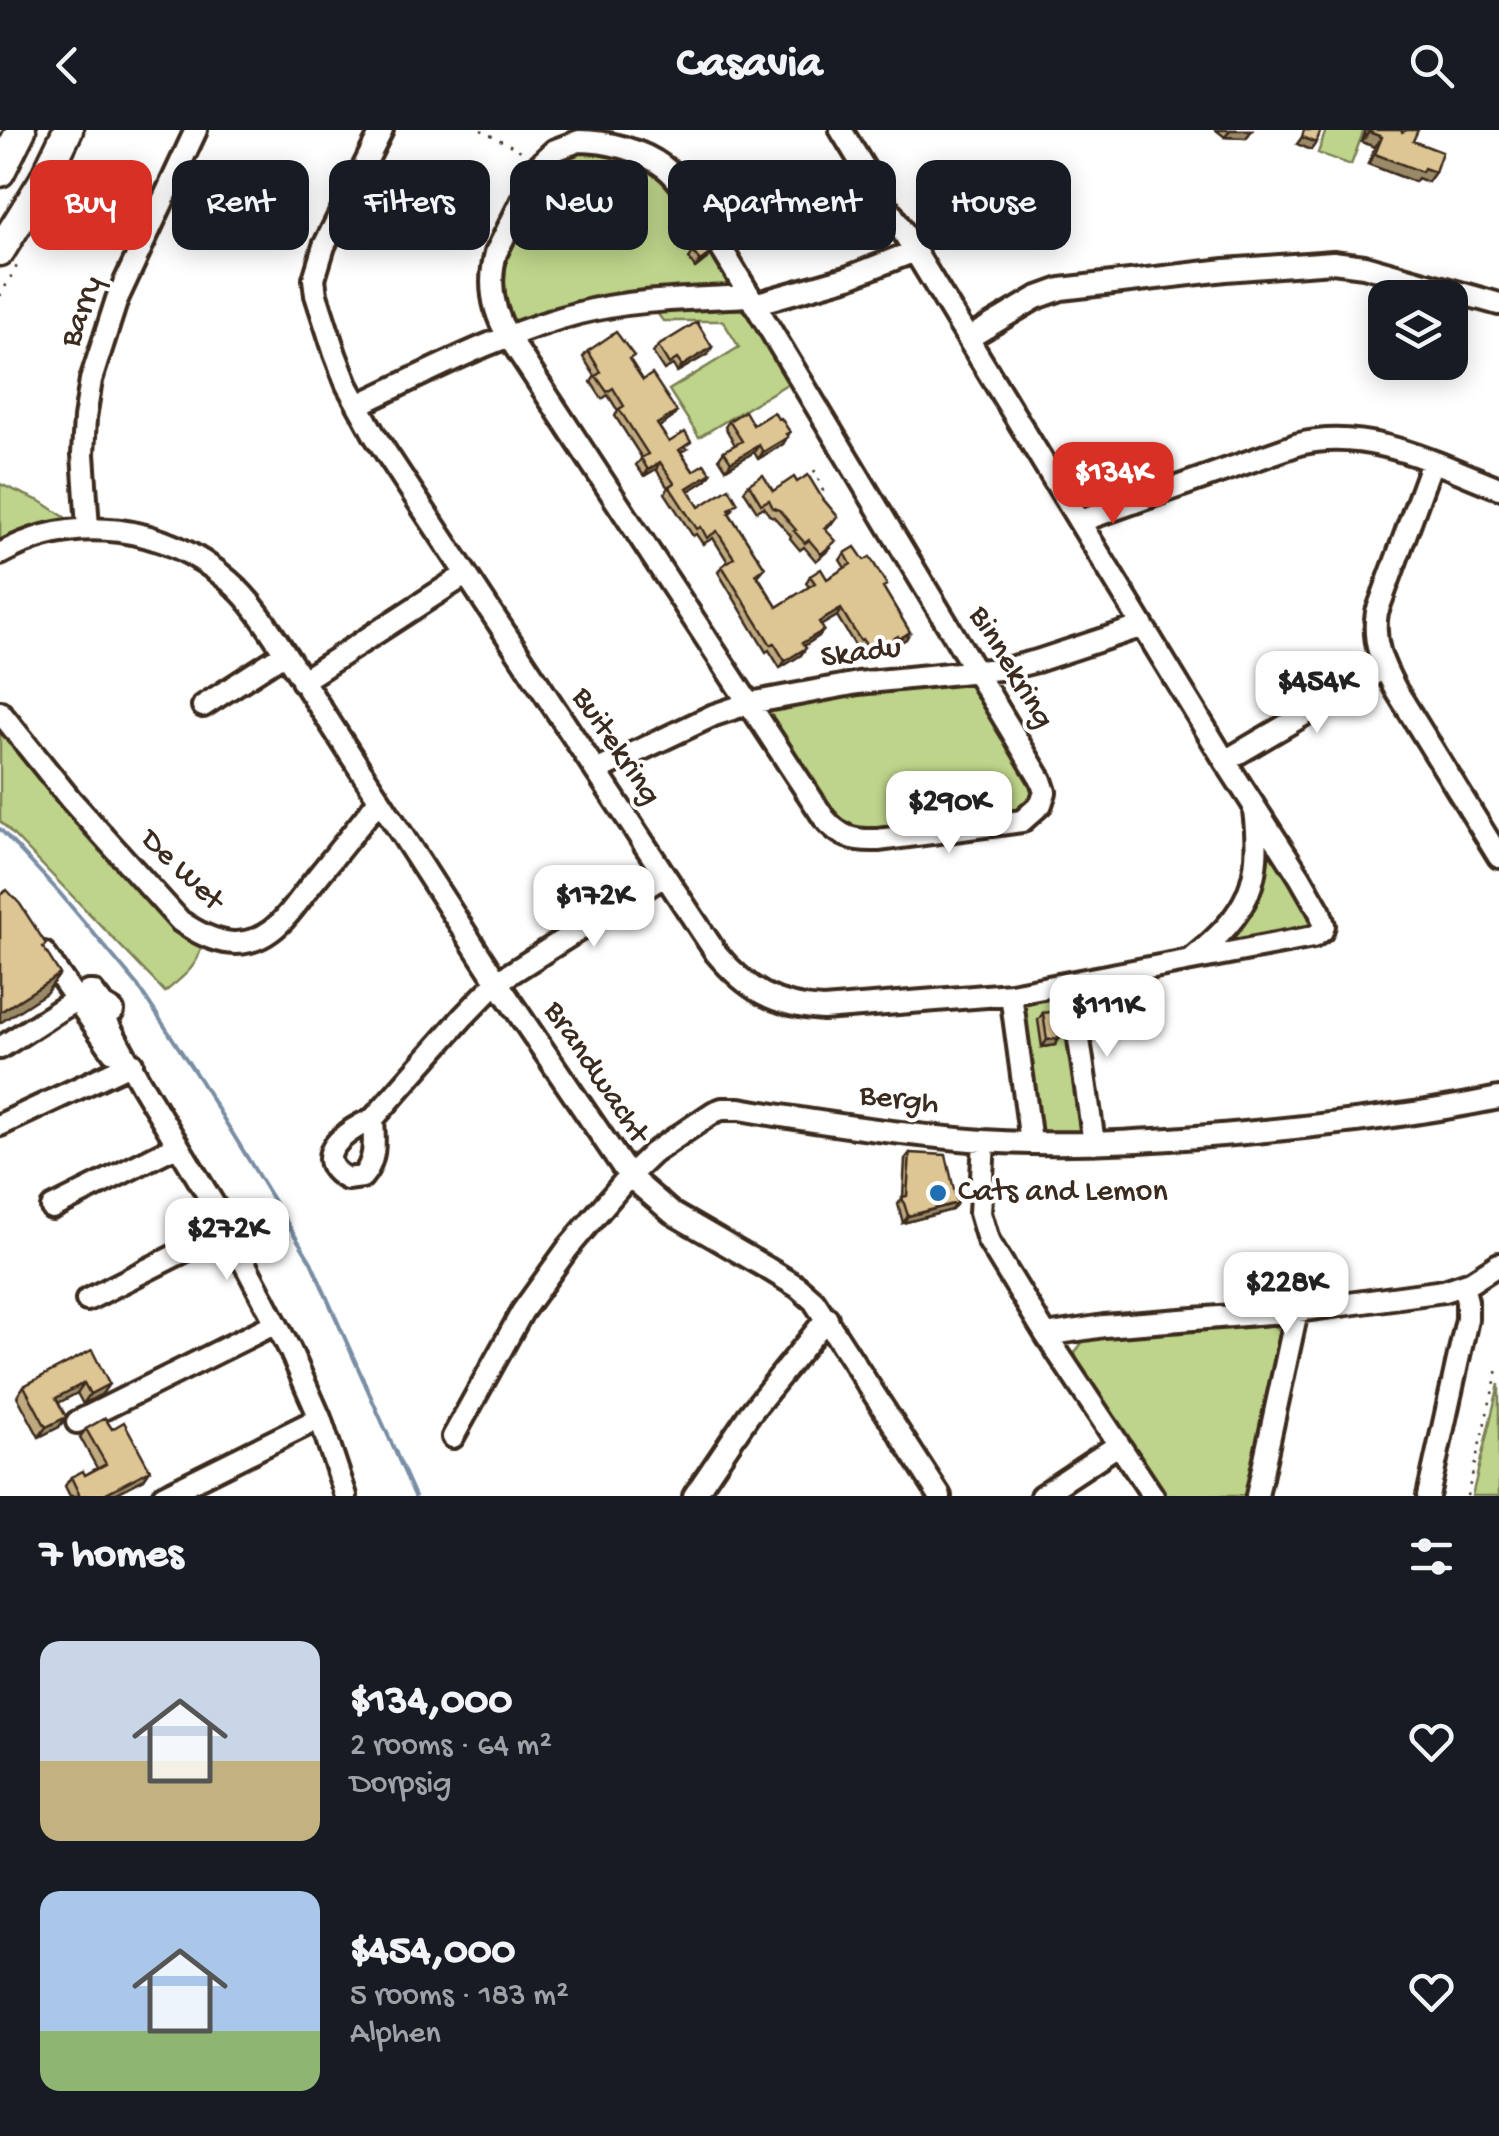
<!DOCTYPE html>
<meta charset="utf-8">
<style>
:root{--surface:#171b24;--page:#242831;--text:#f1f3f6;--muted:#9ea1a6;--accent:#d93025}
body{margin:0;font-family:"Gochi Hand",sans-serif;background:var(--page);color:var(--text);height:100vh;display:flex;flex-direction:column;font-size:38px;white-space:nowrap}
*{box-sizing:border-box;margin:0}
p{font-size:32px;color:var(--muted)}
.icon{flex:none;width:55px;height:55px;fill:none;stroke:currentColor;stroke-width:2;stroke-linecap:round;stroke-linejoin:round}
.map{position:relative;height:1366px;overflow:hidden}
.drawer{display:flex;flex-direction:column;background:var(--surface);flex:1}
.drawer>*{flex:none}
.guide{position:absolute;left:30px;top:30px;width:1440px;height:90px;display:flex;gap:20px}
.fabs{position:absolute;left:1368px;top:150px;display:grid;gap:20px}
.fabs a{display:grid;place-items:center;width:100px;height:100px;border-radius:20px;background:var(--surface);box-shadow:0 5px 25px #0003;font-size:50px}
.price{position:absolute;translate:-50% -85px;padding:0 22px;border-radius:20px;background:#fff;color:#222;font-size:32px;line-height:65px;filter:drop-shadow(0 2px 5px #0008)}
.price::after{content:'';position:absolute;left:50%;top:60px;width:30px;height:22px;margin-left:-15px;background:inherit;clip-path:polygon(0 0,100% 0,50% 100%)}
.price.current{background:var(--accent);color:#fff}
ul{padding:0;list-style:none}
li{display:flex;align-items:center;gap:30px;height:250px;padding:0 40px}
li span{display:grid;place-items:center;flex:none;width:280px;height:200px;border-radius:20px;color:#555}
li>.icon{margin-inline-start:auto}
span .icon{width:120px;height:120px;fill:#fffc;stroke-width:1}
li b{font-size:42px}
h2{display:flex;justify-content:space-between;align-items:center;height:120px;padding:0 40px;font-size:42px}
.chip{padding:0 35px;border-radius:20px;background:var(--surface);box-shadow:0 5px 25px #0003;font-size:35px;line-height:90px}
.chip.current{background:var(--accent);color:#fff}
header{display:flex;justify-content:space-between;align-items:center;height:130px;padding:0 40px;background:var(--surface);font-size:45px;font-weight:700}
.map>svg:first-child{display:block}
.green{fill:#bdd48a;stroke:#7c7f54;stroke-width:2.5}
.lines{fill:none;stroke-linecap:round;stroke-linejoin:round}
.stream{stroke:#798ea4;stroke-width:4}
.minor-casing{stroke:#3b2a1e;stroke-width:28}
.major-casing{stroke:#3b2a1e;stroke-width:35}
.path{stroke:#3b2a1e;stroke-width:2.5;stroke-dasharray:2.5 8;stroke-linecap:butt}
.minor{stroke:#fff;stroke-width:20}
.major{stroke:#fff;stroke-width:28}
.wall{fill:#bfa97f;stroke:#3b2a1e;stroke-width:2.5}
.shaded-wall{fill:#9b8a68;stroke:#3b2a1e;stroke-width:2.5}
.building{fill:#dec594;stroke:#3b2a1e;stroke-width:2.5}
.poi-dot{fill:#1f6fb2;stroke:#fff;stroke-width:4}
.labels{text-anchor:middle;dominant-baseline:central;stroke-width:8;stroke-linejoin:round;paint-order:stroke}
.street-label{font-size:32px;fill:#3b2a1e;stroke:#fff}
.poi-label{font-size:32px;fill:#3b2a1e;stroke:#fff;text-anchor:start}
</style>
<header><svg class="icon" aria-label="back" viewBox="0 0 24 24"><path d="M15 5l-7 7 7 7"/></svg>Casavia<svg class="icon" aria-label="search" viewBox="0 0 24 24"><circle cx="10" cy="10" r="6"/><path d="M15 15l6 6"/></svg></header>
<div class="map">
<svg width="1499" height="1366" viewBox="0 0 1499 1366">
<rect width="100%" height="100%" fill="#fff"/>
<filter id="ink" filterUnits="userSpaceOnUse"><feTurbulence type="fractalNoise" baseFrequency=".01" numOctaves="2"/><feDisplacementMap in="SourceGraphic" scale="20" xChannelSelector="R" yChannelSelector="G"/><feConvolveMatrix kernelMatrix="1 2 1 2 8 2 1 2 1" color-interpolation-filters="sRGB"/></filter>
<g filter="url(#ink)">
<!-- green -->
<path class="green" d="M1326 0H1364L1351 35 1318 23Z
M579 18 619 24 665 46 728 145 726 156 721 160 519 193H511L506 190 498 135 554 28Z
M738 179 750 183 792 251 699 307 669 260 739 217 723 191H663L657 183Z
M0 354 42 372 66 388 20 402 0 411Z
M967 553 974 555 1039 657 1030 682 883 703 839 697 768 589 769 581 778 573 901 555Z
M0 595 159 780 190 810 201 817C198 837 180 849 165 862L0 691Z
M1271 724 1279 726 1318 798 1234 813 1232 806C1251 782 1263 758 1267 727Z
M1052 867 1060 869 1066 876 1082 999 1080 1004 1041 1003 1037 996 1022 876 1032 870Z
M1266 1192 1278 1198 1283 1208 1250 1366H1163L1079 1239 1075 1223 1083 1211 1095 1203Z
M1499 1254V1366H1472Z"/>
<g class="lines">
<!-- stream -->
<path class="stream" d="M0 699 58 761 138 856 200 950 311 1132 415 1366"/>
<!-- minor casing -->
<g class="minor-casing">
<path id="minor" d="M382 0 324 116 314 149 316 165 335 224 347 255 375 306 716 823C747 860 775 876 823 879L1011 864 1313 807 1322 801 1324 795 1320 782 1300 747 1225 631 841 0
M579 11C607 11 642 20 664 37 675 45 683 57 691 68L1041 650 1045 662 1041 674 1022 691 878 710C853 711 840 707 824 688L508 206C492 180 488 153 496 123L540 34 555 20Z
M754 174 849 147 915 121
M969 208 1036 168 1061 159 1225 140 1333 132 1364 136 1499 174
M358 275C430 241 502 203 579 183 634 169 693 169 749 166
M1432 332 1377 482C1372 512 1382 534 1396 560L1499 727
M1081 391 1299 314C1368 297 1435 333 1499 358
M88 398 83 324 85 288 91 250 117 169 196 0
M0 424C75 382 164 395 229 451 252 471 268 497 285 523L497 852 629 1046 672 1083 767 1138 798 1157 814 1171 940 1366
M302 551 465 445
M203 576 285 523
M0 582 70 669 180 791C213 814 247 825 280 793 293 781 303 764 315 750 336 724 358 697 379 670
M1225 631 1384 538
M596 641 714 585 750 573 858 553 1009 538 1037 531 1143 496
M44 823 113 922
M1193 828C1249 782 1263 752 1254 680
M1071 854 1094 1013
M1011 864 1031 1012
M103 875 108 894 141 954 214 1075 290 1220 320 1288 346 1366
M0 918 88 862H93L103 875 113 881
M373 989 463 887 497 852 664 746
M373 989C374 1010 377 1030 362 1047L347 1049C306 1027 349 999 373 989Z
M0 995 132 933
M984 1011 980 1083 988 1110 1046 1205 1153 1366
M52 1078 178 1015
M87 1170 228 1099
M1046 1205 1104 1196 1297 1181 1444 1161 1471 1152 1499 1134
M77 1292 276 1193
M453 1307 522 1182 568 1118 629 1046 653 1023 714 982 722 979H740C820 993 901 1005 983 1011 1077 1017 1171 1010 1265 1001 1343 993 1422 984 1499 968
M163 1366 320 1288
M694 1366 748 1286 827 1188
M1041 1366 1118 1315
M1257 1366 1297 1181
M1428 1366 1467 1189V1171L1463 1156"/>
</g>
<!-- major casing -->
<g class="major-casing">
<path id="major" d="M0 42 21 0
M0 121 43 52 68 0"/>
</g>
<!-- path -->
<path class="path" d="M481 0 527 24
M0 166 18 134
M795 352 815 341 823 361 817 364
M1467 1366 1499 1235"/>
<!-- minor -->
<use href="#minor" class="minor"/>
<!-- major -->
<use href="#major" class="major"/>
</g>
<!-- wall -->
<path class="wall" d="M1216 0H1252L1246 8 1225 7Z
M1366 0H1401L1413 11 1435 42 1428 52 1418 48 1415 52 1368 34 1375 17 1362 12Z
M715 120 710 126 695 138 689 129 693 122Z
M658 216 712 217 708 224 677 242 673 235 664 240 653 223Z
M588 221 631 231 643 250 672 288 659 297 669 312 687 319 681 322 693 341 711 343 706 350 689 361 699 377 733 379 729 383 765 438 758 446 777 477 809 457 806 453 810 446 827 449 845 438 840 430 845 423 884 459 910 502 906 509 895 515 893 512 878 521 877 519 873 522 871 518 862 523 858 515 856 517 837 486 821 495 819 506 804 516 801 525 780 538 769 520 766 522 718 442 722 436 728 432 713 408 703 414 696 404 693 406 665 363 668 358 656 339 644 346 636 335 642 328 615 286 618 281 608 265 602 269 591 252 595 246 583 227Z
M778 289 790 302 783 314 758 329 754 322 726 339 719 328 724 321 735 315 725 297 729 291 753 295Z
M797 352 822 368 838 387 826 400 831 418 816 431 804 417 800 420 790 408 791 406 774 387 769 385 764 377 757 381 744 361 749 354 773 361Z
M1043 883 1055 915 1042 917 1038 890Z
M910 1023 957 1073 952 1080 903 1093 898 1074 903 1067 905 1029Z
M92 1220 102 1264 83 1274 77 1263 58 1273 59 1297 39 1307 17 1266 24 1256Z
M86 1299H112L150 1340 144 1349 111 1366H70L65 1356 71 1347 85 1345 97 1338 80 1307Z"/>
<!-- shaded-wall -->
<path class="shaded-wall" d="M1230 0H1252L1246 8 1225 7Z
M1369 2 1382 7 1375 17 1362 12Z
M1302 7 1316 13 1311 20 1297 14Z
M1375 24 1424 38 1435 42 1428 52 1418 48 1415 52 1368 34Z
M715 120 710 126 695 138 700 131Z
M712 217 708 224 677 242 682 236Z
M677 282 672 288 653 301 657 294Z
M790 302 783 314 758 329 763 322Z
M759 315 754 322 726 339 731 332Z
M660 332 656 339 644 346 648 340Z
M711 343 706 350 682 365 687 358Z
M841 479 837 486 815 499 819 492Z
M824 500 819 506 798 520 802 513Z
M910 502 906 509 895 515 899 509Z
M898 506 893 512 878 521 883 515Z
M806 518 801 525 780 538 785 531Z
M60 844 46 863 0 893V882Z
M1060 908 1055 915 1042 917 1047 910Z
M957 1073 952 1080 903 1093 908 1086Z
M84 1253 77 1263 49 1278 56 1268Z
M109 1254 102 1264 83 1274 90 1264Z
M66 1287 59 1297 39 1307 46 1297Z
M150 1340 144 1349 111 1366H104L106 1363Z"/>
<!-- building -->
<path class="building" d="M1304 0H1321L1316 13 1302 7Z
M1370 0H1401L1402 2 1407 0H1418L1413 11 1442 22 1435 42 1424 38 1422 42 1375 24 1382 7 1369 2Z
M709 110 715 120 700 131 693 122Z
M697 192 712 217 682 236 677 229 669 234 658 216Z
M616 202 634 226 629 229 643 250 652 244 677 282 657 294 669 312 685 302 691 312 679 320 693 341 704 334 711 343 687 358 699 377 729 358 738 373 729 379 731 382 729 383 765 438 756 444 777 477 815 453 810 446 821 439 827 449 851 434 845 423 855 417 864 430 870 427 887 455 883 457 910 502 899 509 898 506 883 515 882 513 878 515 875 511 867 516 862 509 860 510 841 479 819 492 824 500 802 513 806 518 785 531 774 513 771 515 722 436 734 428 717 401 707 408 701 397 697 399 669 356 674 353 660 332 648 340 641 328 648 324 619 279 624 276 613 258 607 262 596 246 601 242 588 221Z
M745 281 753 295 774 282 778 289 781 288 790 302 786 304 788 307 763 322 759 315 731 332 724 321 742 311 729 291Z
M763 345 773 361 794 347 797 352 808 345 822 368 838 387 824 398 836 411 821 424 809 410 805 413 794 401 796 400 779 380 773 378 769 370 761 374 749 354Z
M7 760 20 774 46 814 43 817 60 844 0 882V765Z
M1056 881 1060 908 1047 910 1043 883Z
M910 1023 946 1025 957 1073 908 1086 902 1067 907 1066Z
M92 1220 109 1254 90 1264 84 1253 56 1268 66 1287 46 1297 24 1256Z
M105 1288 112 1299 124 1292 150 1340 106 1363 107 1366H80L71 1347 83 1341 85 1345 106 1334 86 1299Z"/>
</g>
<!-- markers -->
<circle class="poi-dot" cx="938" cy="1063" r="10"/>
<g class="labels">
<!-- street labels -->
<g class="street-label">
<text transform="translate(83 182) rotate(-70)">Barry</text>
<text transform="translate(861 524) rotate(-8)">Skadu</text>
<text transform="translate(1010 538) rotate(59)">Binnekring</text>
<text transform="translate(615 617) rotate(56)">Buitekring</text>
<text transform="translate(181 741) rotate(44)">De Wet</text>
<text transform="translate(595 943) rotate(56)">Brandwacht</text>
<text transform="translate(899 971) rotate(7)">Bergh</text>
</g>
<!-- poi labels -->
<g class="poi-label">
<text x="958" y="1063">Cats and Lemon</text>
</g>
</g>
</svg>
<div class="fabs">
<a><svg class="icon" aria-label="layers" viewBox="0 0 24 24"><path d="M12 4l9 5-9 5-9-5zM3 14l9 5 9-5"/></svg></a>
</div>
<b class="price current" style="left:1113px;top:397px">$134K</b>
<b class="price" style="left:1317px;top:606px">$454K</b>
<b class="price" style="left:949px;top:726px">$290K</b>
<b class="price" style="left:594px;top:820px">$172K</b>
<b class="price" style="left:1107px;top:930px">$111K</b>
<b class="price" style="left:227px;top:1153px">$272K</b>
<b class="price" style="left:1286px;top:1207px">$228K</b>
<div class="guide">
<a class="chip current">Buy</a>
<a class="chip">Rent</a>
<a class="chip">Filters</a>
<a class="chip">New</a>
<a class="chip">Apartment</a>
<a class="chip">House</a>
</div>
</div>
<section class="drawer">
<h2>7 homes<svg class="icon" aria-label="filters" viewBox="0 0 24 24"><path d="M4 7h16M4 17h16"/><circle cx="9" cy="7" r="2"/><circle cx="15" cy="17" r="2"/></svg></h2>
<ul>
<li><span style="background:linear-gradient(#c9d6e8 60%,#c2b280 0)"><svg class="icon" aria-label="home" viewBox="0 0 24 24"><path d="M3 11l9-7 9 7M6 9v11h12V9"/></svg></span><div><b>$134,000</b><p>2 rooms · 64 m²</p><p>Dorpsig</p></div><svg class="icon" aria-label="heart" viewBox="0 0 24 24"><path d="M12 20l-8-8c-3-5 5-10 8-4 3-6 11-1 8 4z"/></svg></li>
<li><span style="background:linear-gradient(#a9c7e8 70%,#8fb573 0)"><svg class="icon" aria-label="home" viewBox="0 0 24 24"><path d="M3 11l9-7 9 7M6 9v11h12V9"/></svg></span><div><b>$454,000</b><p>5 rooms · 183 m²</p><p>Alphen</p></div><svg class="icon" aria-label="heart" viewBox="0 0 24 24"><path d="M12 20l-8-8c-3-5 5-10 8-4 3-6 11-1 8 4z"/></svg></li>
</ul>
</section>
